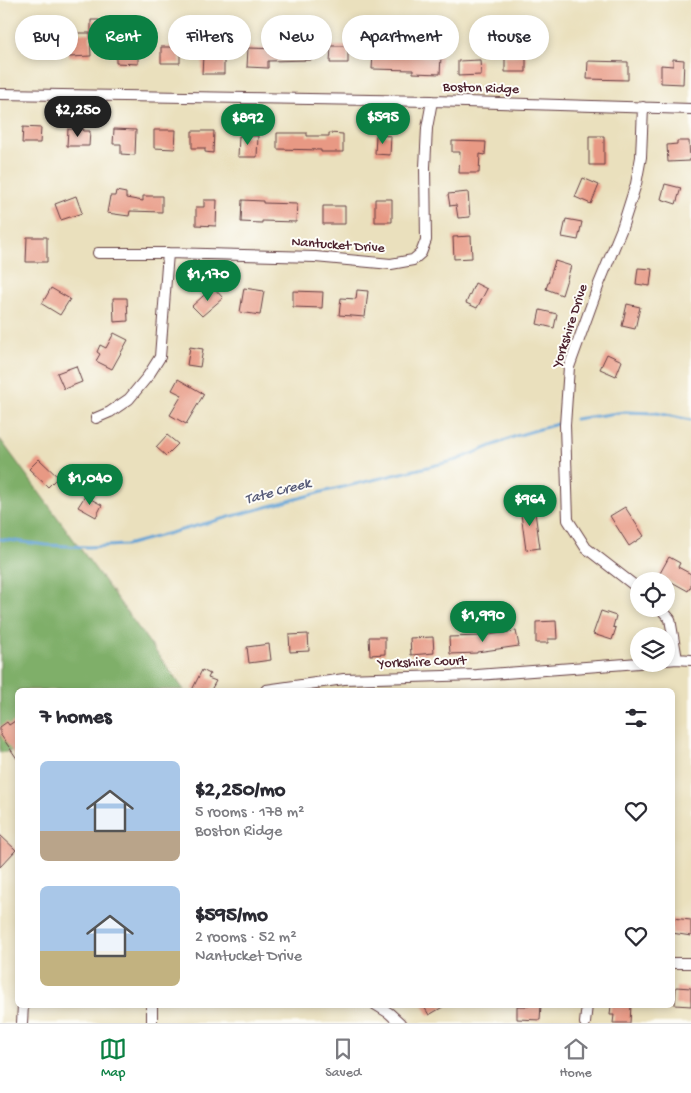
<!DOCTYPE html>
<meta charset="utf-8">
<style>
:root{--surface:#fff;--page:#f7f7f7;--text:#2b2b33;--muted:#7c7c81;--line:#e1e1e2;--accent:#0b8043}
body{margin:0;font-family:"Gochi Hand",sans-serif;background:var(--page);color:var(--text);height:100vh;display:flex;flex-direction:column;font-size:19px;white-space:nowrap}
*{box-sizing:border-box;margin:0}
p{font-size:16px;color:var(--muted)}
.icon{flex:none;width:28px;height:28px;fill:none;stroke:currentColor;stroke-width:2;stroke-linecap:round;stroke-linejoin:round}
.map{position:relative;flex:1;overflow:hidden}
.details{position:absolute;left:15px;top:688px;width:660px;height:320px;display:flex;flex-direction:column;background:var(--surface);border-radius:8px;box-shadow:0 2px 8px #0003}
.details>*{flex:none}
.hud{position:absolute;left:15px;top:15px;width:661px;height:45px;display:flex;gap:10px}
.tools{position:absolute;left:630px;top:572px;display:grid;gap:10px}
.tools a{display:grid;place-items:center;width:45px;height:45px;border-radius:50%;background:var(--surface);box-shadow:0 2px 8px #0003;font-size:25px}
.price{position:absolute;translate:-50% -42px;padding:0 11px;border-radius:18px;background:var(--accent);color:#fff;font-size:16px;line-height:32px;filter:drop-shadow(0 1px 2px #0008)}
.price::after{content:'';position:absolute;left:50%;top:30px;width:15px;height:11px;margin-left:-8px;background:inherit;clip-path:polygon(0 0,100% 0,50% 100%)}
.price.selected{background:#222;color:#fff}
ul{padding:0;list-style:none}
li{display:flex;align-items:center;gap:15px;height:125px;padding:0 25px}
li span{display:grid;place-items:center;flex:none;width:140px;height:100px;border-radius:8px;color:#555}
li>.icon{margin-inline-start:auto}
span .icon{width:60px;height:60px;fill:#fffc;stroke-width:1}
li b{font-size:21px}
h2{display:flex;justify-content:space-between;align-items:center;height:60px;padding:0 25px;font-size:21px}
.pill{padding:0 18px;border-radius:22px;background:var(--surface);box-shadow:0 2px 8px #0003;font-size:18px;line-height:45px}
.pill.selected{background:var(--accent);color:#fff}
.tab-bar{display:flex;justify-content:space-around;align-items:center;height:70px;border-top:1px solid var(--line);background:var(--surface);font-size:14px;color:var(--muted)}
.tab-bar a{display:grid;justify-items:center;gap:2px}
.tab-bar .selected{color:var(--accent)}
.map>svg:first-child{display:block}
.forest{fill:#7faf69;stroke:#64674a}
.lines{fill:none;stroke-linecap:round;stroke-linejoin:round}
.stream{stroke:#62a2d5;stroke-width:3}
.building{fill:#e89984}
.minor-casing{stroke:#623c41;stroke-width:12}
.minor{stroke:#fff;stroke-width:10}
.labels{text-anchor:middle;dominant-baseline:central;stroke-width:4;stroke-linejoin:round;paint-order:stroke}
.street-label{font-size:14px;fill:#4a1f2b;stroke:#fdfcf7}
.water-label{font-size:15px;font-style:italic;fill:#555a77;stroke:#fdfcf7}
</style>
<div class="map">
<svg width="691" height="1023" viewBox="0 0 691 1023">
<rect width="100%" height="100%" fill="#fdfcf7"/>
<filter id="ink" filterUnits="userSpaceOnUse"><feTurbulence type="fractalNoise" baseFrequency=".02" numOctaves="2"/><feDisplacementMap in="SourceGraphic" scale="10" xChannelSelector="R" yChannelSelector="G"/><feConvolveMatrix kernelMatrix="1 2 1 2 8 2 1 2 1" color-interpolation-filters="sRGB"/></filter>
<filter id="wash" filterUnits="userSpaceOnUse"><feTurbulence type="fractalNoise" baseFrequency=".0096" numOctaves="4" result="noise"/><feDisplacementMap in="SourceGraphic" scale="20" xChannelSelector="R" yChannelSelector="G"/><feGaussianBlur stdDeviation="1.12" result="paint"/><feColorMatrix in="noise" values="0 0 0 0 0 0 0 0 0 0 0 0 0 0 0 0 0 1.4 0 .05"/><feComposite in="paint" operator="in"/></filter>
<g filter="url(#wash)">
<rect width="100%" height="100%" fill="#eae0bd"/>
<!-- forest -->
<path class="forest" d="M0 439 184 690H18L17 750 0 753Z"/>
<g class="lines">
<!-- stream -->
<path class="stream" d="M575 419 625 412 656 413 691 420
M0 539 46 545 88 547 126 545 322 492 457 460 516 436 557 424"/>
</g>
<g id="blocks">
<!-- building -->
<path class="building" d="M91 20H99V33H91Z
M68 33H90L91 56 69 57Z
M311 45V60L268 61V68L247 67 248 48 281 49V46Z
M331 46H348V63H330Z
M161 47H180V63H161Z
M116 49H138V64L116 63Z
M373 54H403V55L441 57 440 74 413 73V70L372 69Z
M526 55V72H505V56Z
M203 56 224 57V74H202Z
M673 59 684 60 683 84 661 83V65L673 66Z
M480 60 481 75 458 76V61Z
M588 61 628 62V80L587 79Z
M23 127 41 128 40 143H22Z
M68 129H84L83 131H90L89 146H67Z
M114 129 136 130 135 155 121 154V144H113Z
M154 130H176L175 149 154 148Z
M192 131H214L213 153 205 152V148H192Z
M277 133H307V136H329V133L343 134V152H321V150L277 149Z
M376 135 391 136 390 155 375 154Z
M239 136H258L257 157H238Z
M589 136H604V165H589Z
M452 141 486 142 485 155 480 154 479 173H459L460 152H452Z
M677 141H689L690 161 668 162 667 145 677 144Z
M583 178 599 185 591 204 575 197Z
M665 184 681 188 676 204 661 199Z
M116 191 126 193V198L143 201V196H162V212L130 211 129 216 107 213 110 196H115Z
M468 192 470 217 458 218 456 205 450 206 448 194Z
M76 196 82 213 61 220 55 204Z
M375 199H392V222H375Z
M204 200H217L216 226 196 225V207H204Z
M242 200 263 201V203L297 204 296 222 262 221V223L241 222Z
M323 206H345V224H323Z
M566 219 582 222 578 240 562 237Z
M471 236 472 258 454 259 453 237Z
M27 237H47V262H26Z
M555 261 571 266 562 295 546 289Z
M638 268 652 269 650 286 636 284Z
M475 283 487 289 477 308 466 303Z
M213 287 223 298 202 316 192 306Z
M51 288 70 299 60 315 42 304Z
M244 288 264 291 260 315 240 312Z
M357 290 368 291 365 317 339 315 341 298 356 299Z
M293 291 323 292 322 308 293 307Z
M113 298H127L128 321 114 322Z
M627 304 640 307 635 329 622 326Z
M540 310 557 314 554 328 537 324Z
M114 333 128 340 112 369 96 361 100 354 97 352 100 345 106 348Z
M190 347 203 349 200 367 187 365Z
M607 354 622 361 616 376 600 369Z
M76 366 82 382 64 389 57 373Z
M178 379 204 394 186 424 170 415 182 395 172 390Z
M167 435 178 444 166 456 156 447Z
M39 459 58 477 48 487 29 469Z
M85 496 102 505 96 517 78 507Z
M534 505 540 548 526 550 520 507Z
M625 507 644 536 629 546 610 516Z
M669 557 680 563 678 567 691 574V586L688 591 659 575Z
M601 611 616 616 613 627 616 628 612 640 593 634Z
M556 621 557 639H548V643H536V622Z
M516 631 519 646 477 652V653L450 654 449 637 482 636Z
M308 634 309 651 290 652 289 635Z
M369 637H385V654L370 655Z
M433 637 434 653 411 655 410 638Z
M269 644 271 660 249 663 247 647Z
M202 670 210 674 208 678 216 681 211 690H192Z
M18 719V760L0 734V727L7 722 9 725Z
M0 835 16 850 0 867Z
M672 918 691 920V936L672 933Z
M676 987 691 988V1006L675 1005Z
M423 1005H446L429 1015Z
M526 1005H541L540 1020 517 1019V1006H526Z
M611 1005H631L630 1023H613L614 1015H610Z"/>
</g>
</g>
<g filter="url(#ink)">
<use href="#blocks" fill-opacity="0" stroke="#623c41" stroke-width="1"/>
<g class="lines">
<!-- minor casing -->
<g class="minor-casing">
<path id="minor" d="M0 94 432 101 691 109
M98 253H168L315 257 391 264 413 260 421 253 426 240 425 167 427 128 432 101
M96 418 110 412 129 399 148 376 160 357 168 253
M639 589 586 548 568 520 565 425 568 381 569 367 599 284 622 228 636 184 641 157 643 107
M661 609 670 619 677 659
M666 660 677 659 691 660
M266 690 344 679 477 675 639 663
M672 963H691
M152 1005V1023
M376 1005 389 1013 400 1023
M22 1023 23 1005
M585 1023 587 1005"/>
</g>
<!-- minor -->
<use href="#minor" class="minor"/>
</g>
</g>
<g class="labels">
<!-- street labels -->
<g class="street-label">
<text transform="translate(481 89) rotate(2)">Boston Ridge</text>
<text transform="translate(338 246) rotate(4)">Nantucket Drive</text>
<text transform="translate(571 326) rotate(-72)">Yorkshire Drive</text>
<text transform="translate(422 663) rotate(-2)">Yorkshire Court</text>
</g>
<!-- water labels -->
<g class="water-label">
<text transform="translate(278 492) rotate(-15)">Tate Creek</text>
</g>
</g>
</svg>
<div class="tools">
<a><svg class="icon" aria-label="locate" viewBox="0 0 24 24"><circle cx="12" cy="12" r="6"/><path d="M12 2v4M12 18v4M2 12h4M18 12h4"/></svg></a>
<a><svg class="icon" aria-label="layers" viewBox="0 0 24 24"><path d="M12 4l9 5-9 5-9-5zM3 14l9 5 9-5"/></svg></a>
</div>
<b class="price selected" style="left:78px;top:138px">$2,250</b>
<b class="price" style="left:383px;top:145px">$595</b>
<b class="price" style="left:248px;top:146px">$892</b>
<b class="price" style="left:208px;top:302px">$1,170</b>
<b class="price" style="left:90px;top:506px">$1,040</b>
<b class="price" style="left:530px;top:527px">$964</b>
<b class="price" style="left:483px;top:643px">$1,990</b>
<div class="hud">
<a class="pill">Buy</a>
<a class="pill selected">Rent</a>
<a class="pill">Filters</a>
<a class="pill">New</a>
<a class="pill">Apartment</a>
<a class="pill">House</a>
</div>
<section class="details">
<h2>7 homes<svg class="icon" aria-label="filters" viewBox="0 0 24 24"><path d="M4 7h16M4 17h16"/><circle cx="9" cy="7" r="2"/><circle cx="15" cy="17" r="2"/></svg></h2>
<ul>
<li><span style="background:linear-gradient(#a9c7e8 70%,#b9a48a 0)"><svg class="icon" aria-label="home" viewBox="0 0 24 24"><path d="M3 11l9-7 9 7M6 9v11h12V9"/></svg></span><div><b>$2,250/mo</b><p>5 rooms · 178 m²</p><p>Boston Ridge</p></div><svg class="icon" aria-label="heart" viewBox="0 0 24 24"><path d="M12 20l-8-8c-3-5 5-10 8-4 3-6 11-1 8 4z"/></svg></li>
<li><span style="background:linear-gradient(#a9c7e8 65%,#c2b280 0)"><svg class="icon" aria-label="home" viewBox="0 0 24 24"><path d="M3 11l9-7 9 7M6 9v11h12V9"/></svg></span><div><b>$595/mo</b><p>2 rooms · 52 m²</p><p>Nantucket Drive</p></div><svg class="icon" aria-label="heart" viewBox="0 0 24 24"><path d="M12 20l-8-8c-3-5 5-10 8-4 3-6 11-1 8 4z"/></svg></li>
</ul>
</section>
</div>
<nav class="tab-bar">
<a class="selected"><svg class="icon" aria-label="map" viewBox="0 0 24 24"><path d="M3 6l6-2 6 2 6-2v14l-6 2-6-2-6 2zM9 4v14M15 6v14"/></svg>Map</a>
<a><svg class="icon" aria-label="saved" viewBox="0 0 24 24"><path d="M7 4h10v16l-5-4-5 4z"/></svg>Saved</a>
<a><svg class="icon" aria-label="home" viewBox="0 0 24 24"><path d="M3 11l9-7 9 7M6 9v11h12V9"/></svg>Home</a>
</nav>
